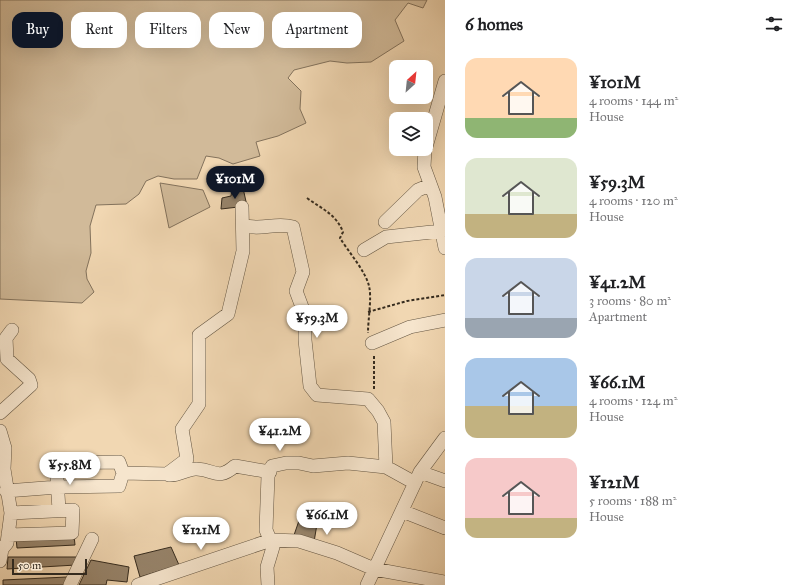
<!DOCTYPE html>
<meta charset="utf-8">
<style>
:root{--surface:#fff;--page:#f6f6f6;--text:#202124;--muted:#757577;--accent:#111827}
body{margin:0;font-family:"IM FELL Great Primer",serif;background:var(--page);color:var(--text);height:100vh;display:flex;flex-direction:column;font-size:15px;white-space:nowrap}
*{box-sizing:border-box;margin:0}
p{font-size:13px;color:var(--muted)}
.icon{flex:none;width:22px;height:22px;fill:none;stroke:currentColor;stroke-width:2;stroke-linecap:round;stroke-linejoin:round}
.map{position:relative;flex:1;overflow:hidden}
.side{display:flex;flex-direction:column;background:var(--surface);width:360px}
.side>*{flex:none}
.guide{position:absolute;left:12px;top:12px;width:373px;height:36px;display:flex;gap:8px}
.needle{width:26px;rotate:27deg}
.buttons{position:absolute;left:389px;top:60px;display:grid;gap:8px}
.buttons a{display:grid;place-items:center;width:44px;height:44px;border-radius:8px;background:var(--surface);box-shadow:0 4px 16px #0002;font-size:20px}
.scale{position:absolute;left:12px;bottom:10px;width:75px;box-sizing:border-box;padding-left:4px;border:2px solid #352b1e;border-top:0;font-size:11px;line-height:14px;white-space:nowrap;color:#352b1e;-webkit-text-stroke:3px #f6e5cd;paint-order:stroke}
.price{position:absolute;translate:-50% -34px;padding:0 9px;border-radius:14px;background:#fff;color:#222;font-size:13px;line-height:26px;filter:drop-shadow(0 1px 2px #0008)}
.price::after{content:'';position:absolute;left:50%;top:24px;width:12px;height:9px;margin-left:-6px;background:inherit;clip-path:polygon(0 0,100% 0,50% 100%)}
.price.active{background:var(--accent);color:#fff}
ul{padding:0;list-style:none}
li{display:flex;align-items:center;gap:12px;height:100px;padding:0 20px}
li span{display:grid;place-items:center;flex:none;width:112px;height:80px;border-radius:12px;color:#555}
li>.icon{margin-inline-start:auto}
span .icon{width:48px;height:48px;fill:#fffc;stroke-width:1}
li b{font-size:17px}
h2{display:flex;justify-content:space-between;align-items:center;height:48px;padding:0 20px;font-size:17px}
.tag{padding:0 14px;border-radius:12px;background:var(--surface);box-shadow:0 4px 16px #0002;font-size:14px;line-height:36px}
.tag.active{background:var(--accent);color:#fff}
main{display:flex;flex:1;min-height:0}
.map>svg:first-child{display:block}
.green{fill:#d1ba99;stroke:#83725c}
.building{fill:#97846b;stroke:#352b1e}
.lines{fill:none;stroke-linecap:round;stroke-linejoin:round}
.minor-casing{stroke:#645643;stroke-width:14}
.path{stroke:#352b1e;stroke-width:2;stroke-dasharray:3 2;stroke-linecap:butt}
.minor{stroke:#f6e5cd;stroke-width:13}
</style>
<main>
<div class="map">
<svg width="445" height="585" viewBox="0 0 445 585">
<rect width="100%" height="100%" fill="#f1d7b2"/>
<filter id="stains"><feTurbulence type="fractalNoise" baseFrequency=".005" numOctaves="4"/><feColorMatrix values="0 0 0 0 .2 0 0 0 0 .09 0 0 0 0 .02 0 0 0 .5 -.17"/></filter>
<radialGradient id="worn" r=".72"><stop offset=".6" stop-color="#630" stop-opacity="0"/><stop offset="1" stop-color="#630" stop-opacity=".3"/></radialGradient>
<!-- green -->
<path class="green" d="M0 0H427L423 8 408 3 395 20 404 41 371 62 347 63 330 61 294 70 288 78 301 91 300 109 306 123 278 136 256 142 260 156 233 164 219 158 206 156 197 179H174L158 176 146 181 139 194 126 204 96 205 90 226 91 253 86 271 87 279 94 292 82 303 0 299Z
M160 183 203 190 210 207 169 228Z"/>
<!-- building -->
<path class="building" d="M243 188 247 206 221 209 222 198 231 196 232 189Z
M302 512 318 518 314 542 293 538Z
M74 535 75 545 17 548 16 538Z
M171 547 179 565 140 577 134 556Z
M8 557H77L76 565 7 569Z
M91 560 129 567 127 582 107 580 106 585H79Z
M67 577 66 585H3V580Z"/>
<g class="lines">
<!-- minor casing -->
<g class="minor-casing">
<path id="minor" d="M426 147 445 81
M425 149 424 167 435 197 445 248
M385 222 418 190 430 185
M243 225C260 231 276 222 293 227L303 272 296 291 305 315V340L310 386 317 395 368 399 378 411 384 422 386 467
M364 250 386 237 441 231
M372 343 410 327 445 320
M0 413 31 385 29 379 7 359 6 338 12 330
M0 431 5 448 4 469 11 513 7 543 2 549 0 561
M420 472 445 481
M123 473 167 474 187 459 182 429 199 404V335L228 314 243 251 242 207
M169 475C179 476 188 468 197 469 216 470 217 481 235 466L270 472
M6 491 58 487 119 486 123 473 119 462 56 463 59 510
M402 511 445 528
M8 535 72 533 73 510 11 513
M70 585 92 539
M138 585 271 540 299 541 337 553 374 569 445 582
M268 585 267 567 273 547 266 530 268 476 272 466 286 463H299L313 466 348 463 386 467 415 483
M367 585 420 472 445 438"/>
</g>
<!-- path -->
<path class="path" d="M307 198C322 209 336 214 343 232L340 238C348 251 366 272 369 286 372 298 368 319 368 333
M368 312 407 301 445 295
M374 389V354"/>
<!-- minor -->
<use href="#minor" class="minor"/>
</g>
<rect width="100%" height="100%" filter="url(#stains)"/>
<rect width="100%" height="100%" fill="url(#worn)"/>
</svg>
<div class="buttons">
<a><svg class="needle" viewBox="-14 -14 28 28"><path d="M0-13l5 13h-10z" fill="#e53935"/><path d="M0 13l5-13h-10z" fill="#757577"/></svg></a>
<a><svg class="icon" aria-label="layers" viewBox="0 0 24 24"><path d="M12 4l9 5-9 5-9-5zM3 14l9 5 9-5"/></svg></a>
</div>
<div class="scale">50 m</div>
<b class="price active" style="left:235px;top:200px">¥101M</b>
<b class="price" style="left:317px;top:339px">¥59.3M</b>
<b class="price" style="left:280px;top:452px">¥41.2M</b>
<b class="price" style="left:70px;top:486px">¥55.8M</b>
<b class="price" style="left:327px;top:536px">¥66.1M</b>
<b class="price" style="left:201px;top:551px">¥121M</b>
<div class="guide">
<a class="tag active">Buy</a>
<a class="tag">Rent</a>
<a class="tag">Filters</a>
<a class="tag">New</a>
<a class="tag">Apartment</a>
</div>
</div>
<section class="side">
<h2>6 homes<svg class="icon" aria-label="filters" viewBox="0 0 24 24"><path d="M4 7h16M4 17h16"/><circle cx="9" cy="7" r="2"/><circle cx="15" cy="17" r="2"/></svg></h2>
<ul>
<li><span style="background:linear-gradient(#ffd9b3 75%,#8fb573 0)"><svg class="icon" aria-label="home" viewBox="0 0 24 24"><path d="M3 11l9-7 9 7M6 9v11h12V9"/></svg></span><div><b>¥101M</b><p>4 rooms · 144 m²</p><p>House</p></div></li>
<li><span style="background:linear-gradient(#dfe7d0 70%,#c2b280 0)"><svg class="icon" aria-label="home" viewBox="0 0 24 24"><path d="M3 11l9-7 9 7M6 9v11h12V9"/></svg></span><div><b>¥59.3M</b><p>4 rooms · 120 m²</p><p>House</p></div></li>
<li><span style="background:linear-gradient(#c9d6e8 75%,#9aa5b1 0)"><svg class="icon" aria-label="home" viewBox="0 0 24 24"><path d="M3 11l9-7 9 7M6 9v11h12V9"/></svg></span><div><b>¥41.2M</b><p>3 rooms · 80 m²</p><p>Apartment</p></div></li>
<li><span style="background:linear-gradient(#a9c7e8 60%,#c2b280 0)"><svg class="icon" aria-label="home" viewBox="0 0 24 24"><path d="M3 11l9-7 9 7M6 9v11h12V9"/></svg></span><div><b>¥66.1M</b><p>4 rooms · 124 m²</p><p>House</p></div></li>
<li><span style="background:linear-gradient(#f6c9c9 75%,#c2b280 0)"><svg class="icon" aria-label="home" viewBox="0 0 24 24"><path d="M3 11l9-7 9 7M6 9v11h12V9"/></svg></span><div><b>¥121M</b><p>5 rooms · 188 m²</p><p>House</p></div></li>
</ul>
</section>
</main>
